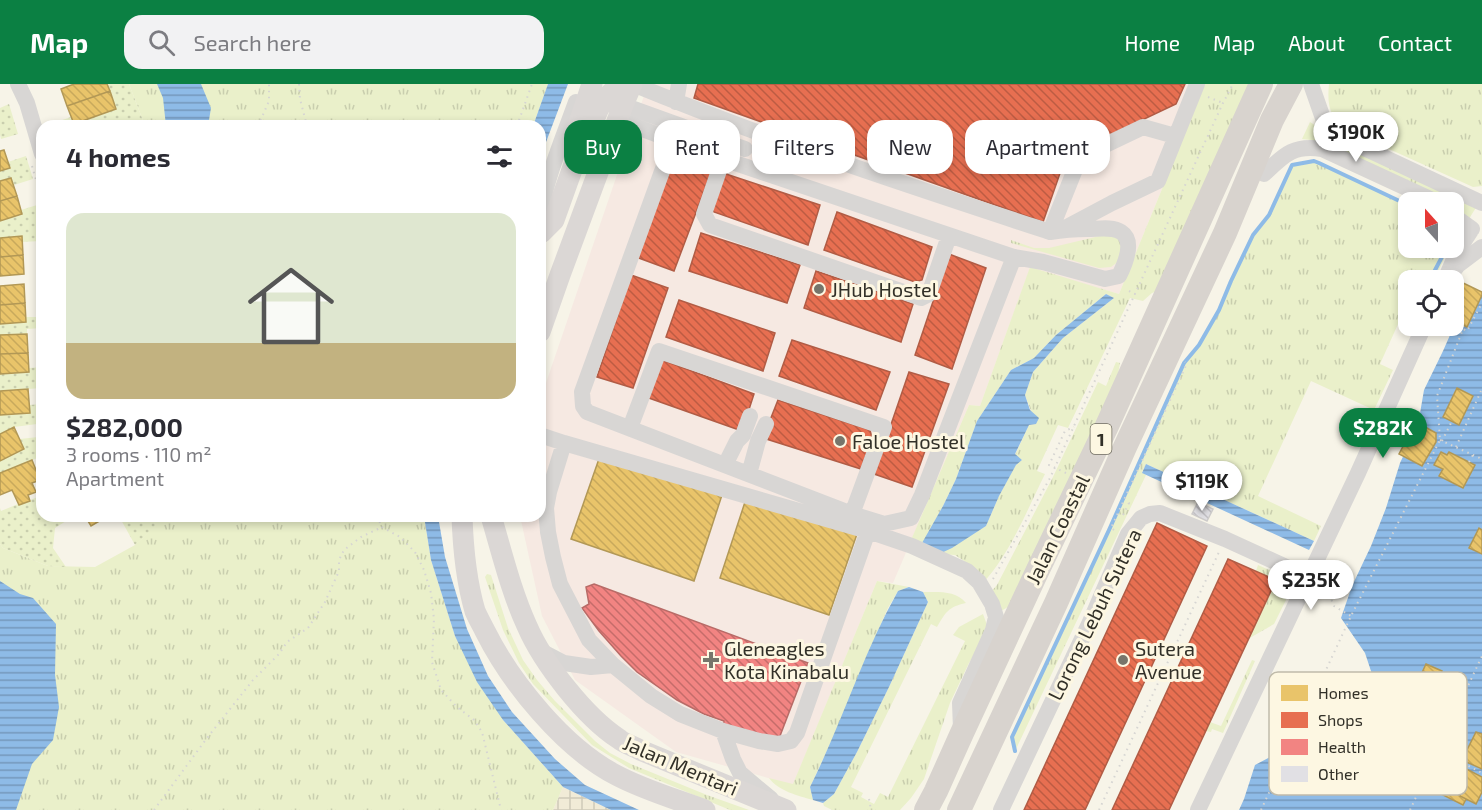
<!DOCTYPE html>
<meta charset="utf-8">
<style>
:root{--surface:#fff;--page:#f2f2f3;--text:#2b2b33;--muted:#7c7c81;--line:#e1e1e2;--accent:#0b8043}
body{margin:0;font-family:"Exo 2",sans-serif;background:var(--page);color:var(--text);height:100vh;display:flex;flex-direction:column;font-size:22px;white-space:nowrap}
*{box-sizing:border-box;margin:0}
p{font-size:20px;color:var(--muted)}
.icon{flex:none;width:33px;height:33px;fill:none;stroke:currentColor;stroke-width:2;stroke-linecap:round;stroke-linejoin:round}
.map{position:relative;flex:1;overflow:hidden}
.drawer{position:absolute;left:36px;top:36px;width:510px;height:402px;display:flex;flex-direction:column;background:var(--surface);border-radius:18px;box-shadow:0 3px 9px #0003}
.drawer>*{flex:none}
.guide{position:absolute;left:564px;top:36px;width:570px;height:54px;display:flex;gap:12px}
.needle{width:39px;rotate:339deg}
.buttons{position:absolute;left:1398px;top:108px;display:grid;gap:12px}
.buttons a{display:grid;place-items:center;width:66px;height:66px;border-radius:12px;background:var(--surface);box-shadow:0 3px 9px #0003;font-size:30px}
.price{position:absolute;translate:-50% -51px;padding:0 14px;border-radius:21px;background:#fff;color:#222;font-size:20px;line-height:39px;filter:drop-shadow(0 2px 3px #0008)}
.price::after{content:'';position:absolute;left:50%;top:36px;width:18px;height:14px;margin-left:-9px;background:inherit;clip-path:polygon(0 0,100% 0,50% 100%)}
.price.selected{background:var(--accent);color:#fff}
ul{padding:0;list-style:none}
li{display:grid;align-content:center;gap:12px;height:318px;padding:0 30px}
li+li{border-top:2px solid var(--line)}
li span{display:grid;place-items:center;height:186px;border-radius:18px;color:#555}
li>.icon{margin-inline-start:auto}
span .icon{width:108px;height:108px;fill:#fffc;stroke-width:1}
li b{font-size:26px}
h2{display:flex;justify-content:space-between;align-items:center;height:72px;padding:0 30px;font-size:26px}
.pill{padding:0 21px;border-radius:18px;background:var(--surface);box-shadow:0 3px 9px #0003;font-size:21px;line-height:54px}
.pill.selected{background:var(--accent);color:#fff}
header{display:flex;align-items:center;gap:36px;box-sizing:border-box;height:84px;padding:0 30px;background:var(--accent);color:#fff}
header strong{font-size:28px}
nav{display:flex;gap:33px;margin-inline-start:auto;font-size:21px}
.search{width:420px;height:54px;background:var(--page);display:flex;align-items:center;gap:15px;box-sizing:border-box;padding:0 21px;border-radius:18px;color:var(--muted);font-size:22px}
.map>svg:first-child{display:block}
.commercial{fill:#f6e9e2}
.industrial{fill:url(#industrial-grid)}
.grass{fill:url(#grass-tufts)}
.park{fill:url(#park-dots)}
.water{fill:url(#water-rules)}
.homes{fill:url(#homes-back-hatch);stroke:#b29856;stroke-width:1.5}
.shops{fill:url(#shops-back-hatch);stroke:#b15c45;stroke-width:1.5}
.health{fill:url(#health-back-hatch);stroke:#b86b67;stroke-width:1.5}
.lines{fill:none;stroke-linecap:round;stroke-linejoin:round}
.stream{stroke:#8ebbe7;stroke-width:4}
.building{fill:url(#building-back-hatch);stroke:#cdcbca;stroke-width:1.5}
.path{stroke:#d6d5d2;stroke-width:2;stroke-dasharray:1.5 4.5;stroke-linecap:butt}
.minor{stroke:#d8d6d4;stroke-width:16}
.major{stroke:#dbd7d5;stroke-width:21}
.highway{stroke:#d8d3ce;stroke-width:24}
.poi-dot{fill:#77756b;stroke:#fdf7e2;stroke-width:2}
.labels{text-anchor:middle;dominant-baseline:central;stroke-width:6;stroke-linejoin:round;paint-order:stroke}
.shield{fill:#fdf7e2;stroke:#6f6c60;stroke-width:1.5}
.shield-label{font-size:18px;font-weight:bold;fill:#323028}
.poi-label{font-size:20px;fill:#323028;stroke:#fdf7e2;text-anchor:start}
.street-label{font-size:20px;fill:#323028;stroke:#fdf7e2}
.key{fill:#fdf7e2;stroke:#c0bbaa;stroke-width:1.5}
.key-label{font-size:16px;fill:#323028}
</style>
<header>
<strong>Map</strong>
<div class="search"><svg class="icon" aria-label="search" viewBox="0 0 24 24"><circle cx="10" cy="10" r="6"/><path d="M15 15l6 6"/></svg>Search here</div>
<nav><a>Home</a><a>Map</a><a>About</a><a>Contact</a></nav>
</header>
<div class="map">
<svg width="1482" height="726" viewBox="0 0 1482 726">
<defs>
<pattern id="industrial-grid" width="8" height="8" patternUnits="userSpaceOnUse" patternTransform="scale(1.5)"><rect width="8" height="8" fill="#f1ebd7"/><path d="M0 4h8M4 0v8" fill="none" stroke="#cfcab9"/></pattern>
<pattern id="grass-tufts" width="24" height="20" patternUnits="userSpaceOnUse" patternTransform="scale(1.5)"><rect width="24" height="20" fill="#eaf0ca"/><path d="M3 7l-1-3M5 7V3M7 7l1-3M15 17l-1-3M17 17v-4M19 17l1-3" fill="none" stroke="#c9ceae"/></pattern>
<pattern id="park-dots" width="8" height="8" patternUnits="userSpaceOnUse" patternTransform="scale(1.5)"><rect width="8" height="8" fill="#eaf0ca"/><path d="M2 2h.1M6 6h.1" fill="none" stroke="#c9ceae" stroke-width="1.8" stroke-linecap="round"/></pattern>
<pattern id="water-rules" width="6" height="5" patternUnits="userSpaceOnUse" patternTransform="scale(1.5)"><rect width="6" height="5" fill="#8ebbe7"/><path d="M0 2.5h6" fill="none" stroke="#7598bb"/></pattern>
<pattern id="homes-back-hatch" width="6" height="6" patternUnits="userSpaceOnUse" patternTransform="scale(1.5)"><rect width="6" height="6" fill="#e9c46a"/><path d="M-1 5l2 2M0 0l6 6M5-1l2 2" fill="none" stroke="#c8a95c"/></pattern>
<pattern id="shops-back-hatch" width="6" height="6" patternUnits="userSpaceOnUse" patternTransform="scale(1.5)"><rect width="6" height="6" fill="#e76f51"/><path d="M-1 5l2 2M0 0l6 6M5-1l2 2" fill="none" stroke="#bc5c43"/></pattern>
<pattern id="health-back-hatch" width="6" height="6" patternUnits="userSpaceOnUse" patternTransform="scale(1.5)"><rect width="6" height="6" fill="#f28482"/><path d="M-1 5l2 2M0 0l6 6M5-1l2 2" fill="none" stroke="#c56c6a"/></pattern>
<pattern id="building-back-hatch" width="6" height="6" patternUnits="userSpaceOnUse" patternTransform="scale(1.5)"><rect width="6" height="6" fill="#e1e0e4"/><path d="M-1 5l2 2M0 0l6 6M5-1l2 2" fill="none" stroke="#c2c0c4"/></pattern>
</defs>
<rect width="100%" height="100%" fill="#f7f4e8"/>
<!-- commercial -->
<path class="commercial" d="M648 0H1205L1119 210 1030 184 980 322 969 321 893 499 877 497 793 701 676 668 575 596 542 532 520 432H540V319L547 296Z"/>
<!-- industrial -->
<path class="industrial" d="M563 703 611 726H553Z"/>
<!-- grass -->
<path class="grass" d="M129 0H548L533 42H145Z
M1205 0H1254L1164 205 1152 209 1143 217 1130 214 1068 344 1058 341 1037 387 1045 390C1027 426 1011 468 983 499L967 479 955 471 939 470 986 442 999 412 1016 380 1022 376 1015 371 1029 341 1036 340 1025 311 1033 288 1063 254 1114 214 1106 210 1056 251 1034 274 1011 286 977 337 956 395 943 422 923 459 908 463 969 321 980 322 1030 183 1119 210Z
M1329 0H1482V102L1473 103 1347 46C1329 34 1327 20 1329 0Z
M1310 38 1345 61 1477 122 1467 138 1454 124V118H1446L1339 67 1311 56 1302 55Z
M1314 77 1319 79 1408 121V164H1442L1444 175 1434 196 1421 192 1418 196H1408V218L1380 280 1393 286 1374 326 1311 297 1258 412 1321 442 1314 457 1146 380 1142 388 1146 391 1015 667 1012 653 1109 446 1184 279 1199 261 1219 226 1231 197 1253 151 1269 131 1292 81Z
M1108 150 1122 156 1119 177 1111 183 1099 184 1011 159V156L1034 164H1049Z
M1116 278 1120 279 1115 308 1008 523 1001 527 990 509 997 501 1052 395 1098 298 1106 302Z
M161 432H424L431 476 455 552 503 636 563 703 553 726H0V460L3 464 48 482 95 483 135 461 158 440Z
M1258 481 1276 489 1286 516 1274 540 1248 555 1275 496 1256 487Z
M487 490 491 491 508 544 523 576 537 596 555 617 595 657 610 669 631 680 707 711 749 726H730L629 684 592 661 533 600 519 579 503 546 485 493Z
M877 497 909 503 898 507 888 524 868 569 838 643 810 703 813 716C799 712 778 707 769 694L793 700Z
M923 508C938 508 956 506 966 519 948 523 946 528 937 543L931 540 851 703 863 709 861 713 874 720 880 709 888 713 965 557 953 551 959 543 983 530 987 541 982 558 969 579 950 619 924 695 911 714 900 726H832L824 722 823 719 834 710 857 668 889 603 928 518Z
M1252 576 1255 577 1223 649 1212 645 1211 648 1206 647 1210 638 1221 642Z"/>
<!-- park -->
<path class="park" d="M107 0H129L145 42H120L118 37 103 42H48V41L71 33 74 40 116 25Z
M9 20 18 50 1 55 0 51V24Z
M26 72 33 95 14 101 11 94 0 97V87L8 78Z
M37 121 41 157 22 158 21 152 0 154V137L22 131 21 126Z
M26 233H42V244L27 245V250L0 251V240L26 238Z
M42 283V304L0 307V290L29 288V284Z
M42 320V333L37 340 14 343 0 350V331L30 329 29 321Z
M38 353 40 364 42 368 40 373 0 389V377L24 365 20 355Z
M42 411V432H74L55 444 53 464 66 483 48 482 3 464 0 460V424L1 427 18 420 19 421Z
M123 432H161L159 440 135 461 120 434Z"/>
<!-- water -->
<path class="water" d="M157 0H201L211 24 208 42H166L163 14Z
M548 0H568L540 74V42H533Z
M1106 210 1114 214 1063 254 1033 288 1025 311 1030 326 1039 334 1036 340 1029 341 1015 370 1022 376 1016 381 999 412 986 442 952 464 939 470 922 459 943 422 956 395 977 337 1011 286 1034 274 1056 251Z
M1477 211H1482V726H1239L1244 715 1255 681 1313 650H1351L1378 632 1376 602 1365 569 1341 534 1352 502 1371 462 1386 424 1400 379 1418 341 1424 306 1443 267 1454 242 1456 233Z
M1146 380 1314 457 1309 466 1142 389Z
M424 432H438L445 473 467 545 488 592 512 628 555 675 585 701 639 726H611L563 703 503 636 477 598 455 552 431 476Z
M0 497 20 510 33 514 56 540 55 591 59 623 53 656 32 680 16 726H0Z
M909 503 923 508 928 518 889 603 857 668 834 710 823 719 813 716 810 703C842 639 863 569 898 507Z"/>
<!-- homes -->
<path class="homes" d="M74 0H107L110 7 67 22 61 5Z
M110 7 116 25 74 40 67 22Z
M4 66 10 84 0 87V67Z
M11 94 17 112 0 117V97Z
M17 112 22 130 0 137V117Z
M22 152 23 171 0 173V154Z
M23 171 24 190 0 192V173Z
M1459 197 1482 208V211L1467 243 1454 237V208Z
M24 200 25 219 0 221V202Z
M25 219 26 238 0 240V221Z
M27 250 28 269 0 270V251Z
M28 269 29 288 0 290V270Z
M1457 304 1473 312 1459 341 1443 333Z
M28 305 30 329 0 331V307Z
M1416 338 1436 349V358L1422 382 1399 370Z
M14 343 24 365 0 377V350Z
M1441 368 1447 371 1449 368 1475 381 1463 404 1439 392 1443 385 1434 381Z
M600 372 722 411 694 497 571 455Z
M32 376 40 396 32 399 36 408 28 411 30 417 19 421 12 406 0 411V389Z
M746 415 857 450 829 531 720 494Z
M85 432H108L91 442Z
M1479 444 1482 446V470L1469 464Z
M1426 580 1442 587 1437 600 1420 593Z
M1476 648 1482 650V685L1462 676Z
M1457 680 1482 693V708L1476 720 1460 712 1466 699 1451 691Z
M1438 685 1466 699 1460 712 1466 715 1463 721 1429 704Z"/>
<!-- shops -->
<path class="shops" d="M698 0H1185L1176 20 1066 72 1043 138 694 14Z
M674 72 712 86 674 187 636 173Z
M723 89 820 121 808 161 714 128 711 122Z
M837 128 932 163 922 196 915 198 824 166Z
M701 149 800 181 787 219 689 187Z
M949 170 986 184 952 285 915 271Z
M816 187 913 220 901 258 804 224Z
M631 191 668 204 633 304 597 293Z
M679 216 775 249 763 287 666 253Z
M792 256 890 288 876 326 779 292Z
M662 276 754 310 742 347 646 313Z
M909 288 949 300 912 403 874 390Z
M778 316 870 346 872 354 861 385 763 354Z
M1157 439 1207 462 1131 627 1085 726H1024Z
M1228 475 1276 496 1169 726H1112Z"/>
<!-- health -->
<path class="health" d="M594 500 808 579 778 657 723 643 724 637 704 630 677 616 637 588 621 572 599 547 582 524 589 520 586 503Z"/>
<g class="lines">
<!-- stream -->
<path class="stream" d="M1434 188 1444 169 1442 164
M1015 667 1012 653 1109 446 1184 279 1199 261 1219 226 1231 197 1253 151 1269 131 1292 81 1314 77 1319 79 1408 121"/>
</g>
<!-- building -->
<path class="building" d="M1198 418 1213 425 1207 437 1192 430Z"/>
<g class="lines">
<!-- path -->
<path class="path" d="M299 0 300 15 306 38 305 42
M1208 13 1223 19
M258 42 269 17V0
M517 42 532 0
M32 82 39 106 42 140
M1129 207 1135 210
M42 337V348
M1440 356 1482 375
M1442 357 1452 337
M1456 363 1481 307
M1469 378 1473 371
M1066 389 1049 381 1065 347 1074 343
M1123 431 1129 419 1125 417
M377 432 382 443 400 453 415 468 424 486 431 509 434 535 432 578 441 606 457 623 474 636 482 648 501 726
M1114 446 1111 444 1185 284 1186 279 1185 278
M993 495 1050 394 1223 19 1233 0
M1319 503 1332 517 1334 522 1351 532
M1438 598 1464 609
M1403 609 1454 630
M1425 643 1444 652
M1449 691 1457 676 1482 689
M869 715 871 726
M154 726 207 654 253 596 279 570 287 558 308 544 325 518 339 487V476L344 466 361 453 382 443
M1099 726 1219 468
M1261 726 1351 532 1440 356 1437 312 1463 245 1467 247 1482 219
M1410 726 1482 572"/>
<!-- minor -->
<path class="minor" d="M18 0 27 19 42 70
M1311 0 1325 40 1347 56 1482 119
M676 18 679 0
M623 21 745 65
M618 36 723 75 1014 173 1043 178 1105 195 1119 192C1125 180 1135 157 1121 148 1112 142 1098 145 1088 145 1075 145 1062 146 1050 148 910 102 769 56 633 0
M673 57 582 308 583 322 587 328 852 430 884 440 911 434 922 411 1014 173
M723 75 704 130 710 141 921 214 929 210 949 152
M1264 90C1283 72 1293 60 1322 65L1428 114 1435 118
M540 130C547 92 563 54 576 18
M1454 132 1472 145
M1065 144 1112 119 1158 97 1197 0
M1454 147 1457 168
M1050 148 1080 73 1143 43 1175 52
M1451 190 1458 181 1482 163
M1445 196 1457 168 1472 145
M630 344 659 267 884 343 852 430
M540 351 564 359
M725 381 737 357 743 351 750 332
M749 390 758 357 766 340
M868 447 797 649 791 657 778 660 759 657 723 647 680 630 651 612 613 581 589 556 560 500 553 473 548 448 546 424 549 408 564 359 868 447 912 462 967 487 979 498 992 520 996 533 993 546 960 619 961 645
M541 567 564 579 591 583 613 581
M723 647 733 675 740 689 771 715
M1001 726 1090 538 1128 450 1141 434 1150 430 1160 429 1225 455 1308 493
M1198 726 1358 389 1424 242"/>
<!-- major -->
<path class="major" d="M578 42 592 0
M541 149 554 136 573 83 599 24 608 12 616 4 631 0
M540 248 560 191 623 21 632 0
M462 432C463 464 466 496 475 527 478 534 482 541 485 547 511 599 564 664 616 691 644 706 676 715 705 726
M491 432C502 469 511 507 527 542 543 579 585 633 619 655 625 660 633 662 640 666L786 726"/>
<!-- highway -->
<path class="highway" d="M926 726 936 707 962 649 1035 492 1106 344 1261 0
M959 726 1056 519 1125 363 1225 149 1272 36 1291 0"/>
</g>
<!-- markers -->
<g class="poi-dot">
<circle cx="819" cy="205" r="6"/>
<circle cx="840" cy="357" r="6"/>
<path d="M708 567h6v6h6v6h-6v6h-6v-6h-6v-6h6z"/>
<circle cx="1123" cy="576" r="6"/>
</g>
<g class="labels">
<!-- shield labels -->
<rect class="shield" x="1090.5" y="340" width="21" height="30" rx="4.5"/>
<g class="shield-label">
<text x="1101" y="355">1</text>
</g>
<!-- poi labels -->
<g class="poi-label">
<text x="831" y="205">JHub Hostel</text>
<text x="852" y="357">Faloe Hostel</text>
<text x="724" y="564">Gleneagles<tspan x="724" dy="23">Kota Kinabalu</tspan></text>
<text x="1135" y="564">Sutera<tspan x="1135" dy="23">Avenue</tspan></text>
</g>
<!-- street labels -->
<g class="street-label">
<text transform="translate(1057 445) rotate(-64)">Jalan Coastal</text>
<text transform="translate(1094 530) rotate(-64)">Lorong Lebuh Sutera</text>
<text transform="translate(681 681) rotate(23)">Jalan Mentari</text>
</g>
</g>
<!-- legend -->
<rect x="1269" y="588" width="198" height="123" rx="9" class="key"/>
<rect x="1281" y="601" width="27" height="16" fill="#e9c46a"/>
<rect x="1281" y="628" width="27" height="16" fill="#e76f51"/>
<rect x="1281" y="655" width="27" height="16" fill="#f28482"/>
<rect x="1281" y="682" width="27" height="16" fill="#e1e0e4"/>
<g class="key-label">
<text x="1318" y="615">Homes</text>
<text x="1318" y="642">Shops</text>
<text x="1318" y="669">Health</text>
<text x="1318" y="696">Other</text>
</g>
</svg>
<div class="buttons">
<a><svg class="needle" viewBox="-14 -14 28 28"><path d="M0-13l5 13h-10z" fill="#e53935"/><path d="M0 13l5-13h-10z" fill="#7c7c81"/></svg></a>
<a><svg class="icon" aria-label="locate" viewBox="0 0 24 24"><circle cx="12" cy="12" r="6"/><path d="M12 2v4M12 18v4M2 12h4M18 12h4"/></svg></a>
</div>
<b class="price" style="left:1356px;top:79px">$190K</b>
<b class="price selected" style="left:1383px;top:375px">$282K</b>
<b class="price" style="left:1202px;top:428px">$119K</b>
<b class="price" style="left:1311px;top:527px">$235K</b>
<div class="guide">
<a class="pill selected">Buy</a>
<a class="pill">Rent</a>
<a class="pill">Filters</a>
<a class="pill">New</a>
<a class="pill">Apartment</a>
</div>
<section class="drawer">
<h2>4 homes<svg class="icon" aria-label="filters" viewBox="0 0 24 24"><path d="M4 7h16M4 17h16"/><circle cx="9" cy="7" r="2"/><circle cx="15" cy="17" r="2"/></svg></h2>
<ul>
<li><span style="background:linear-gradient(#dfe7d0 70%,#c2b280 0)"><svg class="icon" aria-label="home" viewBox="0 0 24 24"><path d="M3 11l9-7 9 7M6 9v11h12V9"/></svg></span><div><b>$282,000</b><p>3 rooms · 110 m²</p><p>Apartment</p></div></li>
</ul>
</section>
</div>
